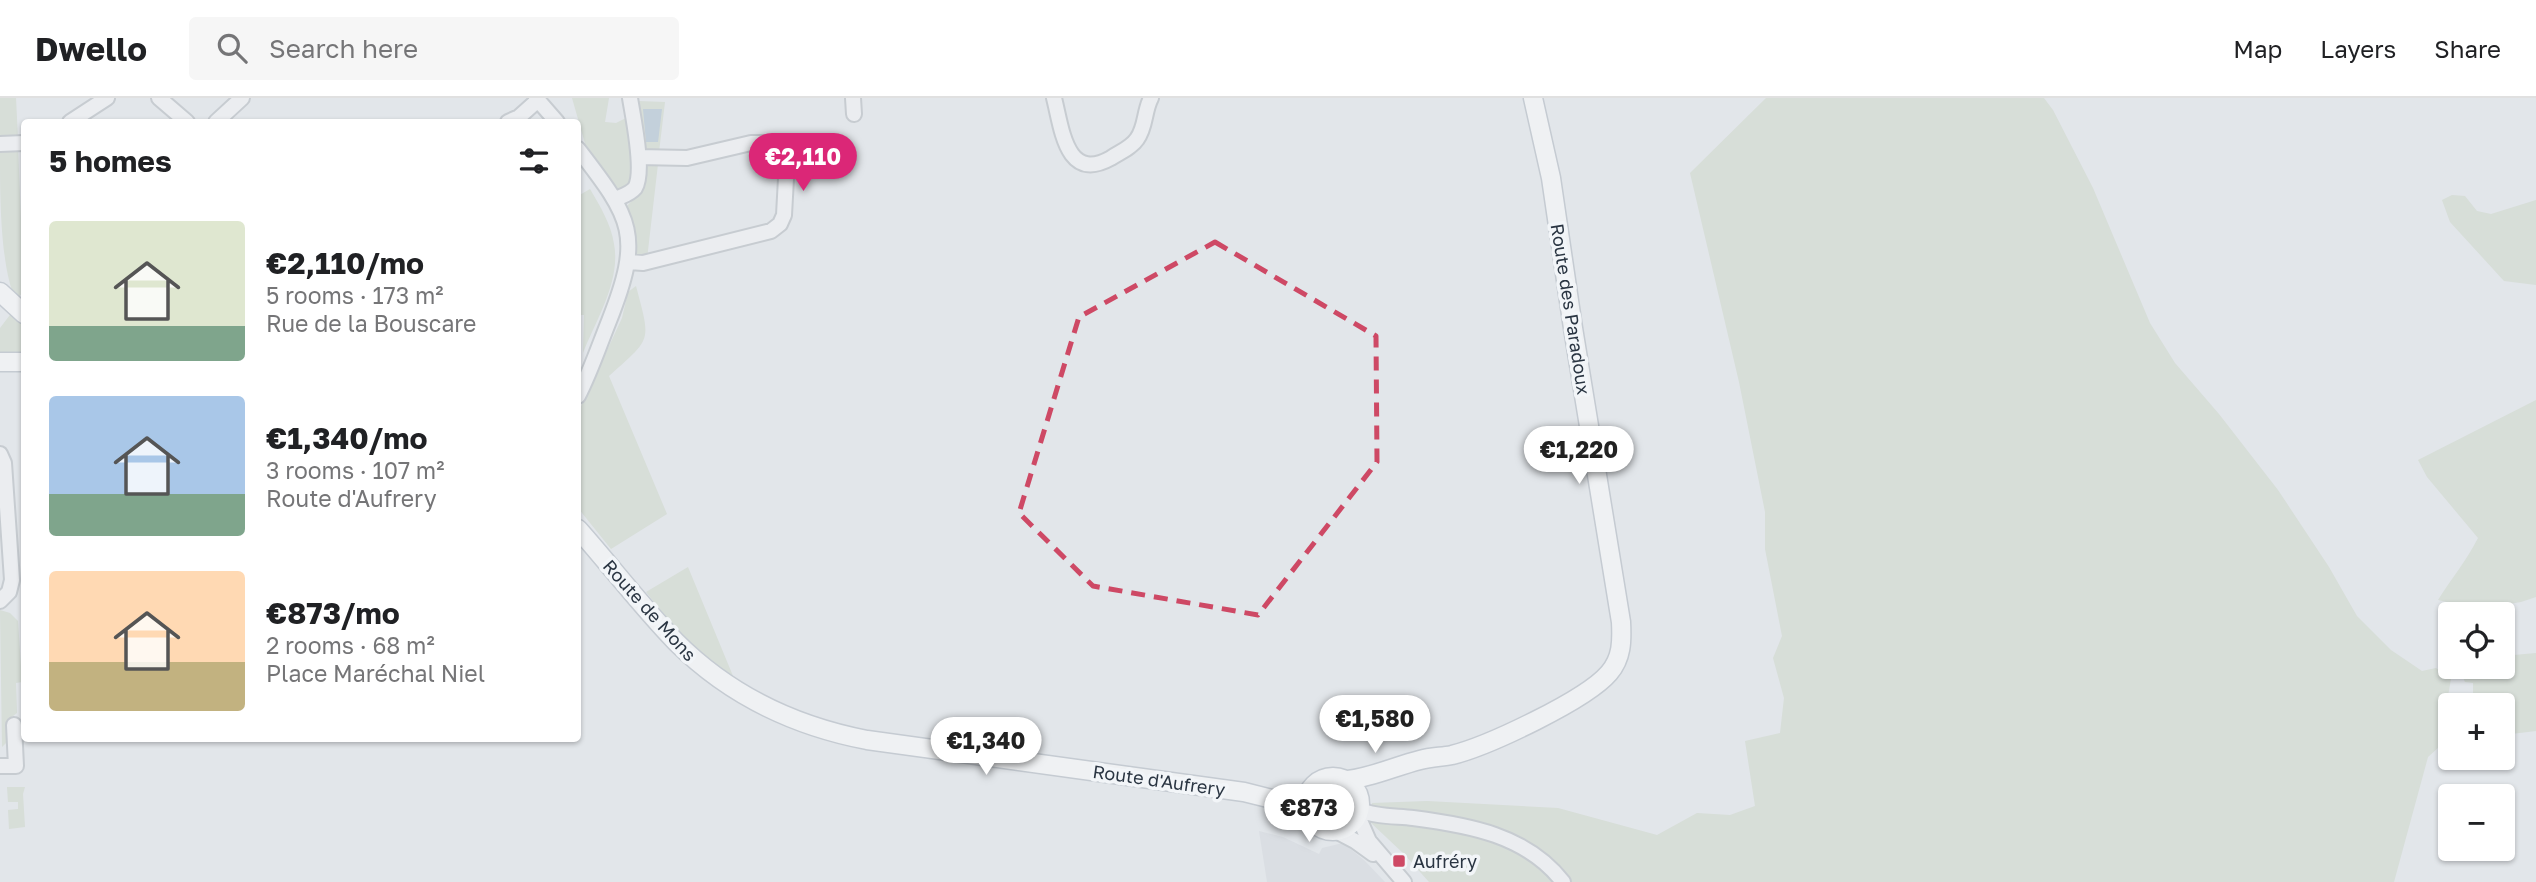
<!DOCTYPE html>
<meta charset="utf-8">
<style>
:root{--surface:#fff;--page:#f6f6f6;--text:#202124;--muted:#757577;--line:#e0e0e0;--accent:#db2777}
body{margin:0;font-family:"Golos Text",sans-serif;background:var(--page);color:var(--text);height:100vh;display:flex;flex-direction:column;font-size:26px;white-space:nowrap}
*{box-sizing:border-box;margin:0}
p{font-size:23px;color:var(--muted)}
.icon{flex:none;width:38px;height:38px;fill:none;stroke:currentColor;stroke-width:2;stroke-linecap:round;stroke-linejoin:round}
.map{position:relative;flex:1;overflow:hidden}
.sheet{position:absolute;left:21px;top:21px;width:560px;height:623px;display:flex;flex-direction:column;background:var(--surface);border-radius:7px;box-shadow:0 2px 5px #0004}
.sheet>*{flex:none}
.fabs{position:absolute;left:2438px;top:504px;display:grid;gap:14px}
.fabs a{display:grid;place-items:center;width:77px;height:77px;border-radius:7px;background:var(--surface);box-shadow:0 2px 5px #0004;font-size:35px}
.price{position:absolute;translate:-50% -60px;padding:0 16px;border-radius:24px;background:#fff;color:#222;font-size:23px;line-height:46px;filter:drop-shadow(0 2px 4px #0008)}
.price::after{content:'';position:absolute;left:50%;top:42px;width:21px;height:16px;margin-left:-10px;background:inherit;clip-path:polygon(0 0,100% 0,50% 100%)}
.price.current{background:var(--accent);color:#fff}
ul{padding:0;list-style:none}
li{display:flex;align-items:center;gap:21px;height:175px;padding:0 28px}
li span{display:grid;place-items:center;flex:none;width:196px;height:140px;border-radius:7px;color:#555}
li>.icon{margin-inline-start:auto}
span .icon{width:84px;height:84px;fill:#fffc;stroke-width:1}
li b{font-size:30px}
h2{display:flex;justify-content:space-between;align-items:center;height:84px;padding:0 28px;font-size:30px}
header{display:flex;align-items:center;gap:42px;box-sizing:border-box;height:98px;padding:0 35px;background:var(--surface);border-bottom:2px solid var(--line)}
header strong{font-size:33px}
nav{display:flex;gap:38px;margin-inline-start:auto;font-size:24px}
.search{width:490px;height:63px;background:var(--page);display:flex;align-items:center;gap:18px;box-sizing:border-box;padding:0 24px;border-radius:7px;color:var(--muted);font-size:26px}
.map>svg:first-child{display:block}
.built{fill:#d0d5dc}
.green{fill:#c9d4c3}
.water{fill:#9eb6ca}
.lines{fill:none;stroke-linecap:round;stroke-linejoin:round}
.minor-casing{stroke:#a7adb4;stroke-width:18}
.major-casing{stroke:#a2abb6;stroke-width:21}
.minor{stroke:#f5f7f9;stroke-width:14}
.major{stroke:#fff;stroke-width:18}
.marked{fill:none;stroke:#ce4965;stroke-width:5;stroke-dasharray:14 9;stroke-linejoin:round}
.poi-dot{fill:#ce4965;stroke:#f2f5f8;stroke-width:2.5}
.labels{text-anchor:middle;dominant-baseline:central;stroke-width:7;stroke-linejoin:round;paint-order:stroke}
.street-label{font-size:18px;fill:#2a3542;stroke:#f2f5f8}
.poi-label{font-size:18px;fill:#2a3542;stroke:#f2f5f8;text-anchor:start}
</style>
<header>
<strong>Dwello</strong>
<div class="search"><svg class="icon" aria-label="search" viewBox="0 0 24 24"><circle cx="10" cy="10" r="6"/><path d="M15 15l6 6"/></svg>Search here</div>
<nav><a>Map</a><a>Layers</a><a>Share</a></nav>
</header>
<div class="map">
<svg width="2536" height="784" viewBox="0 0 2536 784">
<rect width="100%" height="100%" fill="#e2e6ea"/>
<!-- built -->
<path class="built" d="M1259 733 1283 739 1319 756 1322 750 1343 745 1364 762 1385 784H1267Z"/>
<!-- green -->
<path class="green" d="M0 0H16L18 41 0 42Z
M572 0H609L605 24 616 25 628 19 634 62 633 83 625 91H618L586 49Z
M1766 0H2044L2053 12 2093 90 2150 225 2175 265 2219 316 2278 392 2329 469 2357 518 2391 552 2422 573 2436 570 2451 581 2439 649 2428 659 2394 784H1429L1404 756 1369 723 1372 705 1427 703 1558 710 1657 737 1697 715 1730 717 1755 708 1745 643 1780 635 1784 600 1773 560 1782 538 1765 451V414L1739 284 1690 75Z
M638 3 665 4 659 54H650L644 50Z
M18 49 24 193 16 202C0 170 0 95 0 52Z
M650 65 658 66 647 161 637 157 635 130 627 108 639 95 644 74Z
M590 91C600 108 611 126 614 146 621 183 596 222 583 255L584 217H578V98Z
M2452 97 2465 98 2477 113 2491 116 2536 102V187L2504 183 2450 124 2442 102Z
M636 188C651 245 652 239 609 278L667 416 611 451 578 410V315L622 220 628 194Z
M13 213 24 223V258L0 260V230Z
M2536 302V499L2521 504 2478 511 2438 502C2451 481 2467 462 2478 440L2427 379 2418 362Z
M688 469 733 578C697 557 672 527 646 494Z
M0 512 10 515 18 523 22 584 16 585 17 615 9 621V642L2 649Z
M2536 555V633L2503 637 2502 607H2461L2473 600V585L2465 584 2461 575 2466 569H2502L2503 558Z
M7 689H25L23 696 25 729 9 731 8 712 18 711V704H8Z"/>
<!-- water -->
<path class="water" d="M643 11H662L658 44H646Z"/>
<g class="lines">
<!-- minor casing -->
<g class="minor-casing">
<path id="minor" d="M159 0 187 24
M536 0 557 24
M853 0 854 16
M1054 0C1062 31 1066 85 1111 60 1120 54 1131 50 1137 41 1146 29 1144 13 1151 0
M70 24 107 0
M216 24 242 0
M508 24 519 19 538 2
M0 46 24 45
M578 51C632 121 643 137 609 223 599 248 590 275 578 298
M616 101C622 98 630 96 635 90 645 74 633 19 630 0
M629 164 643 165 771 133 780 126 784 117 787 62 783 52 775 45H751L687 60 639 59
M0 356 4 365 12 482 9 494 0 503
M0 668H16L14 627
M1360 712C1376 719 1396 718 1413 720 1468 727 1527 737 1563 784
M1358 718 1369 743 1404 784
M1336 733 1355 743 1373 756"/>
</g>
<!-- major casing -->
<g class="major-casing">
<path id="major" d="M0 194 24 216
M0 264H24
M578 431C611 468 641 508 676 544 729 597 794 628 867 642L1244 694 1284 704 1307 716
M1306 706a27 27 0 1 1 54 0a27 27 0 1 1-54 0Z
M1348 682C1373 679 1396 668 1420 662 1431 659 1442 659 1452 657 1488 648 1586 602 1609 575 1622 560 1622 543 1621 524L1573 230 1551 80 1533 0"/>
</g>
<!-- minor -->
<use href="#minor" class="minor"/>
<!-- major -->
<use href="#major" class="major"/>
</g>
<!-- marked area -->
<path d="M0 0H2536V784H0ZM1215 144 1376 238 1377 364 1258 517 1093 488 1019 415 1079 219Z" fill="#e2e6ea" fill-opacity=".55" fill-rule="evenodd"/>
<path class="marked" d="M1215 144 1376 238 1377 364 1258 517 1093 488 1019 415 1079 219Z"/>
<!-- markers -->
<rect class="poi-dot" x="1392" y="756" width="14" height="14" rx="3.5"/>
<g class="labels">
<!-- street labels -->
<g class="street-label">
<text transform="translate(1571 211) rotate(81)">Route des Paradoux</text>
<text transform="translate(650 512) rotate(48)">Route de Mons</text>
<text transform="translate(1159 682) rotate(8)">Route d'Aufrery</text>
</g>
<!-- poi labels -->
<g class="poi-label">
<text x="1413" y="763">Aufréry</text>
</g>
</g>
</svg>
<div class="fabs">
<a><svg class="icon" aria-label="locate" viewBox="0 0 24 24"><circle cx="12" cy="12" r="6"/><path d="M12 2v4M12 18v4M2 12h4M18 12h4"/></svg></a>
<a>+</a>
<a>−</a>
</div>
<b class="price current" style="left:803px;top:95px">€2,110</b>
<b class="price" style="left:1579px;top:388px">€1,220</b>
<b class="price" style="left:1375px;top:657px">€1,580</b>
<b class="price" style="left:986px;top:679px">€1,340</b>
<b class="price" style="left:1309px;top:746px">€873</b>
<section class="sheet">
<h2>5 homes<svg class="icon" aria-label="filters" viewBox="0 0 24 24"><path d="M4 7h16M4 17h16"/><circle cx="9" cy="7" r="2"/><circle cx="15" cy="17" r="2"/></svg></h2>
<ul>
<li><span style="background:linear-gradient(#dfe7d0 75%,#7fa58c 0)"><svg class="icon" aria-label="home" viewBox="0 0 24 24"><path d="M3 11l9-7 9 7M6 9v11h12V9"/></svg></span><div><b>€2,110/mo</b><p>5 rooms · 173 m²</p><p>Rue de la Bouscare</p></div></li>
<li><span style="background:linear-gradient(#a9c7e8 70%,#7fa58c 0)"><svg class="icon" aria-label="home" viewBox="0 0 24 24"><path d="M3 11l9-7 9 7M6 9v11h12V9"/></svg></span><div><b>€1,340/mo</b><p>3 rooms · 107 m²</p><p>Route d'Aufrery</p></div></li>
<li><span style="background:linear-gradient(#ffd9b3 65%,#c2b280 0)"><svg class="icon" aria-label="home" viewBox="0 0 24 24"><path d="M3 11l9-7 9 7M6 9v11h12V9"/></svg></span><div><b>€873/mo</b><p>2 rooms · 68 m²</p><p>Place Maréchal Niel</p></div></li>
</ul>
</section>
</div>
